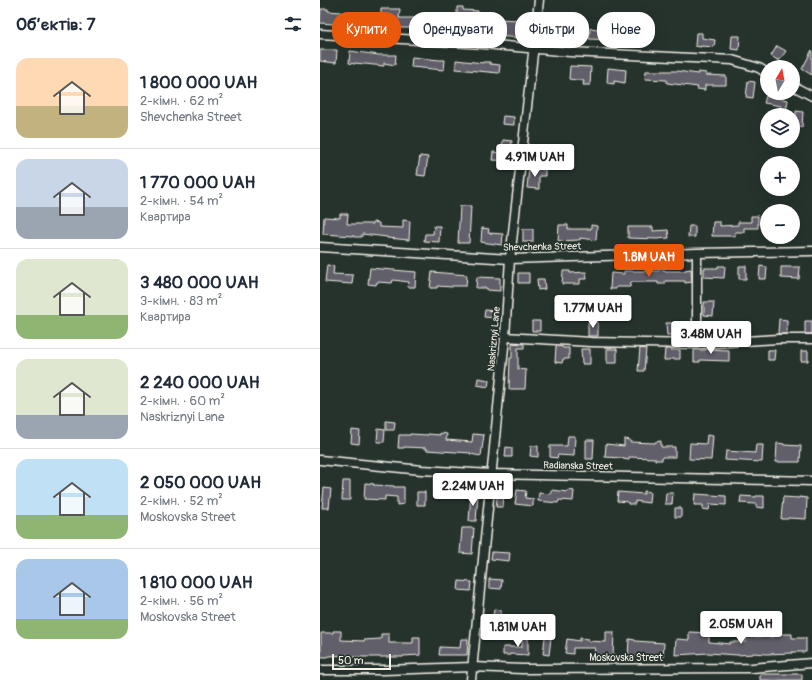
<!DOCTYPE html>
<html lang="uk">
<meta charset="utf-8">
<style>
:root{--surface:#fff;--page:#f2f2f3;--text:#1f2937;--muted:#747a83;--line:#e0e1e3;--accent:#ea580c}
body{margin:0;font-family:Pangolin,sans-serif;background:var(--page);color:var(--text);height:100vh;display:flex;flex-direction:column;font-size:15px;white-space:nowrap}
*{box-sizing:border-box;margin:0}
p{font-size:13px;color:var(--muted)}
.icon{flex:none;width:22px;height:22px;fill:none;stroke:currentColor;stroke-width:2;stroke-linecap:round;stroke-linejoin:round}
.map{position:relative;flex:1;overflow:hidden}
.side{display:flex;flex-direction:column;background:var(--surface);width:320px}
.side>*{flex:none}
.hud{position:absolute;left:12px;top:12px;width:380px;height:36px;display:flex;gap:8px}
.needle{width:26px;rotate:10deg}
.fabs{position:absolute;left:440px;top:60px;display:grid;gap:8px}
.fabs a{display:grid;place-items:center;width:40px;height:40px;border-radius:50%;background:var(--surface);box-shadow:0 4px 16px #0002;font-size:20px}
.scale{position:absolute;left:12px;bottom:10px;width:59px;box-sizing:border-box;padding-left:4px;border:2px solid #f4f1e8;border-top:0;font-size:11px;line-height:14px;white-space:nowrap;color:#f4f1e8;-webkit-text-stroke:3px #26332d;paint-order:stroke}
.price{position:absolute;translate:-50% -34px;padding:0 9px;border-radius:4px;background:#fff;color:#222;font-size:13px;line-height:26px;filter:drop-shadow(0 1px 2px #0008)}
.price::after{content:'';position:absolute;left:50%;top:24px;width:12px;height:9px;margin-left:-6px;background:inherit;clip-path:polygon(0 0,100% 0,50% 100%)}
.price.selected{background:var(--accent);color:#fff}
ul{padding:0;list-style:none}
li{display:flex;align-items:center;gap:12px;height:100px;padding:0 16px}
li+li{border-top:1px solid var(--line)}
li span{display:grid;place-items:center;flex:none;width:112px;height:80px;border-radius:12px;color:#555}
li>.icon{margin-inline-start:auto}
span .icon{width:48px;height:48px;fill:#fffc;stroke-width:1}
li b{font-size:17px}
h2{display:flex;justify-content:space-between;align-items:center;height:48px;padding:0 16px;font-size:17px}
.pill{padding:0 14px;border-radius:16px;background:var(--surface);box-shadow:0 4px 16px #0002;font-size:14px;line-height:36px}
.pill.selected{background:var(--accent);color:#fff}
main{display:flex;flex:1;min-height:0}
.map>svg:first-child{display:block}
.building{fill:#615e6a;stroke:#f4f1e8}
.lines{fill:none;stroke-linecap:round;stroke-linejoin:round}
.street-casing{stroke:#f4f1e8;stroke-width:11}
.street{stroke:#26332d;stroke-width:8}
.labels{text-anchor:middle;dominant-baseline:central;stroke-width:3.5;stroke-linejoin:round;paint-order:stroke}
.street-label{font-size:10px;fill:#f4f1e8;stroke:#26332d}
</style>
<main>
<section class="side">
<h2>Об’єктів: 7<svg class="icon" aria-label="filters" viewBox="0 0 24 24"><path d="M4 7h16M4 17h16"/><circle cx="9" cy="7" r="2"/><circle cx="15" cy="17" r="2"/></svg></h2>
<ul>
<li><span style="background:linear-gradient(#ffd9b3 60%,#c2b280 0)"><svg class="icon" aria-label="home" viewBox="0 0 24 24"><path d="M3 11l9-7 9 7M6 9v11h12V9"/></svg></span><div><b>1 800 000 UAH</b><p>2-кімн. · 62 m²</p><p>Shevchenka Street</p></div></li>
<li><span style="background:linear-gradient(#c9d6e8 60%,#9aa5b1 0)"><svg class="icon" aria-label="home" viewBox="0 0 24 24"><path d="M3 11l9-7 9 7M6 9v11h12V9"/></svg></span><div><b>1 770 000 UAH</b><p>2-кімн. · 54 m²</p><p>Квартира</p></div></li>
<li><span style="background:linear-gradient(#dfe7d0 70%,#8fb573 0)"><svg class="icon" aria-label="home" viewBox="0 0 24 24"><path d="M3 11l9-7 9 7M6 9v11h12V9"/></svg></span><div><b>3 480 000 UAH</b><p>3-кімн. · 83 m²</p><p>Квартира</p></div></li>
<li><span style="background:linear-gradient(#dfe7d0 70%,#9aa5b1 0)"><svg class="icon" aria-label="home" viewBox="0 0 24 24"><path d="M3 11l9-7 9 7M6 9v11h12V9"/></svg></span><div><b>2 240 000 UAH</b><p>2-кімн. · 60 m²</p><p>Naskriznyi Lane</p></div></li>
<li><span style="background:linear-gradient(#bfe0f5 70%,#8fb573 0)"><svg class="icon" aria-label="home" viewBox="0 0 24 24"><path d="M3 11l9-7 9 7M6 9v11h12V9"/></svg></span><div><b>2 050 000 UAH</b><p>2-кімн. · 52 m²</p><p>Moskovska Street</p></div></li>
<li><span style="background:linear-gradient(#a9c7e8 75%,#8fb573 0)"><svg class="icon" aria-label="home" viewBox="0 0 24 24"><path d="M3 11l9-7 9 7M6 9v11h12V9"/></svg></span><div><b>1 810 000 UAH</b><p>2-кімн. · 56 m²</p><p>Moskovska Street</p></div></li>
</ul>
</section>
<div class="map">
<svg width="492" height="680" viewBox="0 0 492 680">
<rect width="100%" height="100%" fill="#26332d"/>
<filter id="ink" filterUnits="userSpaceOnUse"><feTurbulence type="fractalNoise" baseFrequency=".025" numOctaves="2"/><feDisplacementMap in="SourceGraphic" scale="8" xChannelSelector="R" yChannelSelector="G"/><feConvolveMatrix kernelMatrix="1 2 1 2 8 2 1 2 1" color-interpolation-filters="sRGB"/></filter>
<g filter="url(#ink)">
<!-- building -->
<path class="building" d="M137 7H143V10L158 11V18L143 17V28L127 27V33L97 30 98 28H72L73 27 60 26 26 25 0 23 1 9H8V11L21 12V14L36 15V16L61 17V9H80L79 18H99V14L113 16V14L137 15Z
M171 15H178L177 19 200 20 201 16H208L206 38 170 36Z
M286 25H292L291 40 269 39 270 28 285 30Z
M223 29 233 30V38L222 37Z
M308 31H316V42L308 41Z
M376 33H382V38L395 40 394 47 381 46V47L375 46Z
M412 36H420L419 50 411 49Z
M457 46 466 51 459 61 451 56Z
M0 50H17L16 63 0 61Z
M492 50V75L482 69Z
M30 51 59 55H76L75 65 64 63V66L35 63V64L29 63Z
M92 57 119 60H125L124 70 91 67Z
M136 60 163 63V62H170V64L180 65 179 73 136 69Z
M250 66 271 67 270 85H263L264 81 249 79Z
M288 68 306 70 305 83 294 81V84L287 83Z
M326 71H357L378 74V72L386 73V75L406 76V85H385V90L377 89 378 87 347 83V80L325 79Z
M428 81 435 82 433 98 426 97Z
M446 96 468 100 466 112 460 111 461 106 444 103Z
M476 111 483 112 482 127H476Z
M183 116 194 117V125L182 124Z
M183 140 192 141 191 148H190L189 161 172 160 173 152 181 153Z
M212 148 221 149V155H211Z
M100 156 108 157 105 176 97 175Z
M209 168 225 169V176H219V189L207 188Z
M140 206H151L149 243H138Z
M20 214H28L27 224H53V222L59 223V227L83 228V220L90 221 89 240 67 238V237L42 234V237H34V236L3 234 4 217 20 218Z
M431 216H438V228H424V232H415V236H392L393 222H400V226L418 225V222H431Z
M239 225H248V229H271V225L277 226 276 240 260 238V240L238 241Z
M114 226H120L119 242 104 241 105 234H113Z
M369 226H375V237H368Z
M308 227H333V231L348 230 349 238 336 239 308 238Z
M162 228 169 229 168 233 183 234 182 245 161 242Z
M203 229H213V242H203Z
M7 265 14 266 13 274 33 275 32 284 5 282Z
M398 266H405L404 278 384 277V268H398Z
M419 266H426V279H419Z
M440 266 447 267 446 279H439Z
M461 267H480L479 279 461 278Z
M50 268 96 272 95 287H88L89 282 73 280 72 283 57 282 56 285 48 284Z
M371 269 372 282 365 283V281H345V284H338V282H311L310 287H296V289H290L291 273 304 274V271H339V270H345V271H365V270Z
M243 271H250V273L266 272 267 279H260V284H242Z
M112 272 147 275 146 286H132V287L117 286V288H110Z
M198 273H209V283H198Z
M157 277 180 278V291L167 290V288H156Z
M217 279H224L225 289 218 290Z
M384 302H394L393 316 384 315Z
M165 310 175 311V318L164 317Z
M459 319 467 320V334H458Z
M212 321H220V331H212Z
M485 321H492V334H485Z
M268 322H278V336H268Z
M346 323H355V335H347Z
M192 343 204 344V348H198V369L206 370 205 389H189L190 358H192Z
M236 346 243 347V348H249V359H243L242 363 235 362Z
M320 348 326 349 324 371H318Z
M261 349H270V364H262Z
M287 349H297V363H287Z
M345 349H351V350H360V359H351L350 360H344Z
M385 349 409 350V361L380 360V362H374V350H385Z
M448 350H455L454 360H448Z
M481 351H488V361H481Z
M158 378 169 380 168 387 157 385Z
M66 421 75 422 74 430H66Z
M58 429 65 430 64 442H57Z
M32 430 40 431 39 444 31 443Z
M120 433 127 434 126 440 152 442 153 434 164 435 161 456 150 454 151 453 106 450 107 448 84 447V448H78L79 435H90V434L108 435V434L120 435Z
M387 435 393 436 391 460 369 459 370 443 386 444Z
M248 436H255L254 456 238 455 237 458 230 457V446H247Z
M304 439 310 440V442L335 443V442L341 441V447H355V457H342V460H335V458L309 457V460L303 459V458L285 457 286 444 304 446Z
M266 440H274L273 459H266Z
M457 443 464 444V445L481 446 480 462H456Z
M436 445H443L442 462 405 460 406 451 435 453Z
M211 446H218V457L210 456Z
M186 447 192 448V457H185Z
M23 481H30V500H22Z
M45 483 54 484 53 485 74 486V487H84V504L77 505V497L65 496V500L44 499Z
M4 488 11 489 9 508H2Z
M178 490 184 491 183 507H176Z
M197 490 206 491 205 498 213 499V506L195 504Z
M231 490 248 492V490L254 491 253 501 239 500 238 503 218 501 219 493 231 494Z
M324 491 330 492 329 503 315 501V504H308V502L297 501 298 492 324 494Z
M97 492H105V505H97Z
M151 493 158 494 156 521H149Z
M346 493H353L352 504H345Z
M375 494 406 496V505L390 504 389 510 383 509V505H374Z
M421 496 436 497V496H444V508L436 507V504L420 503Z
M463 497 479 498V497L487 498 486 519 468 518V519H461Z
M355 508H361V517H355Z
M142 528H154L152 554 140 553Z
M172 552 190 553 189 561 171 559Z
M169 579 182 580 181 589 169 588Z
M139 581 152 582 151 591 138 590Z
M174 609 181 610V617H173Z
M13 631H21V640L44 641V640L61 639V634H69V643H93V637H100V655L83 656V657H31V655L8 656V657H1V633H13Z
M286 632H294L293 656 274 655 275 648H253V654L245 653 247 639 260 641V638L268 639V641L286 642Z
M369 632 389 633V642L410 644V642H426V636L454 637V634H472V638H486V652H472V653L447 654 433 653V654L417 655 388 653 355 655 356 639 369 640Z
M202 636H208V655L190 654V655H183V647H202Z
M225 637 231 638 229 655 223 654Z
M141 639H148L147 655H119L120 647 140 648Z
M309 639 315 640V641L344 643 343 658 329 656V658L308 657Z
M440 674H482V680H440Z"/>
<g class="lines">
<!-- street casing -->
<g class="street-casing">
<path id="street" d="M0 34 164 44 250 52 412 60 439 68 447 73
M473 86 492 96
M0 247 190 259 377 253 492 251
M185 337 271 342 377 344 458 339H492
M377 344V253
M0 460 102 470 171 474 492 481
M0 670H64L152 667 202 669 432 668 492 663
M151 680 185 337 190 259 219 0"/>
</g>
<!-- street -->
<use href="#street" class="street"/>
</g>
</g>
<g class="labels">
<!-- street labels -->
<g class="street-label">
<text transform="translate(222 247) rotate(-1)">Shevchenka Street</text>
<text transform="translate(174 339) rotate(-85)">Naskriznyi Lane</text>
<text transform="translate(258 466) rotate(1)">Radianska Street</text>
<text x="306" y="658">Moskovska Street</text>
</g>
</g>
</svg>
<div class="fabs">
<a><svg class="needle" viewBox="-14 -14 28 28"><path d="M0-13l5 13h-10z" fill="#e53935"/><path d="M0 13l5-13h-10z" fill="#747a83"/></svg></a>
<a><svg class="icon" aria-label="layers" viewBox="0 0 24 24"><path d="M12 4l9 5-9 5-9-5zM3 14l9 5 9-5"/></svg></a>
<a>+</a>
<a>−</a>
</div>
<div class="scale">50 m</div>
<b class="price" style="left:215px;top:178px">4.91M UAH</b>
<b class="price selected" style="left:329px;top:278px">1.8M UAH</b>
<b class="price" style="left:273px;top:329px">1.77M UAH</b>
<b class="price" style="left:391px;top:355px">3.48M UAH</b>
<b class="price" style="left:153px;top:507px">2.24M UAH</b>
<b class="price" style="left:421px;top:645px">2.05M UAH</b>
<b class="price" style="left:198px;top:648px">1.81M UAH</b>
<div class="hud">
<a class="pill selected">Купити</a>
<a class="pill">Орендувати</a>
<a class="pill">Фільтри</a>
<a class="pill">Нове</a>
</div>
</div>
</main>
